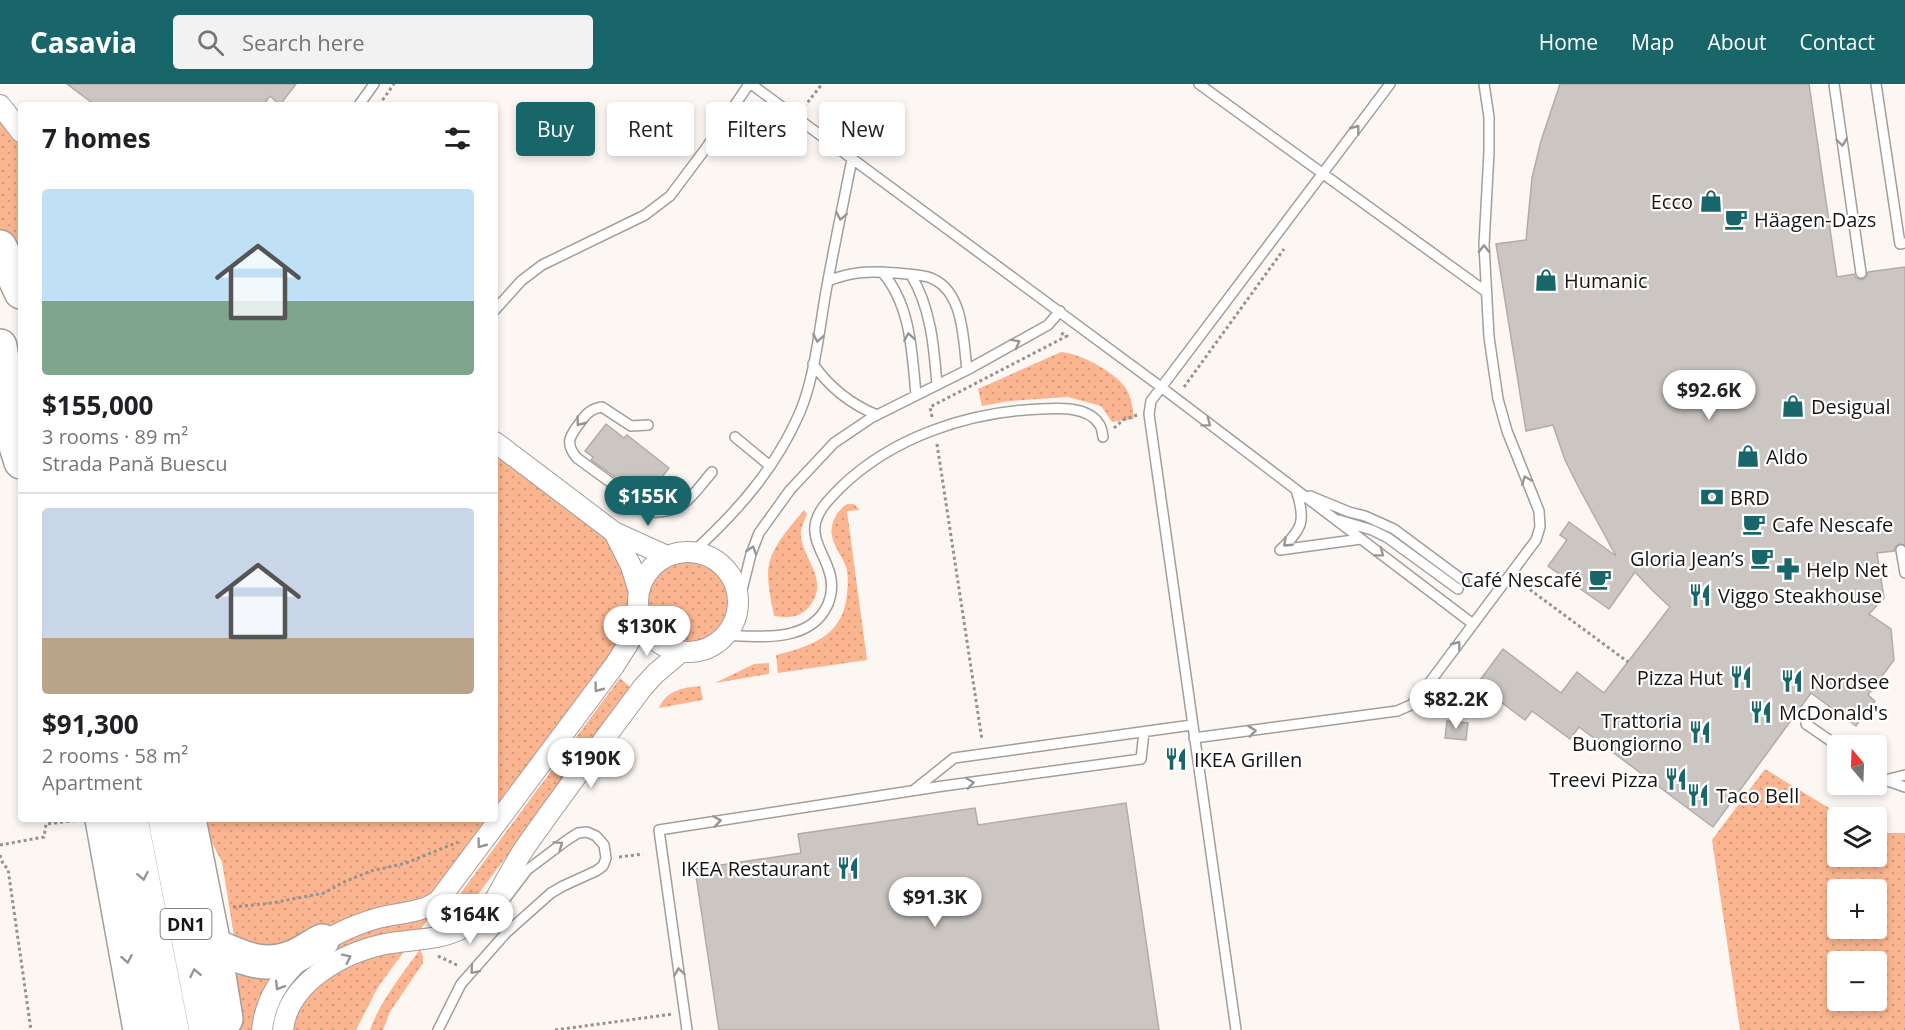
<!DOCTYPE html>
<meta charset="utf-8">
<style>
:root{--surface:#fff;--page:#f2f2f2;--text:#202124;--muted:#757577;--line:#e0e0e0;--accent:#186669}
body{margin:0;font-family:"Open Sans",sans-serif;background:var(--page);color:var(--text);height:100vh;display:flex;flex-direction:column;font-size:22px;white-space:nowrap}
*{box-sizing:border-box;margin:0}
p{font-size:20px;color:var(--muted)}
.icon{flex:none;width:33px;height:33px;fill:none;stroke:currentColor;stroke-width:2;stroke-linecap:round;stroke-linejoin:round}
.map{position:relative;flex:1;overflow:hidden}
.drawer{position:absolute;left:18px;top:18px;width:480px;height:720px;display:flex;flex-direction:column;background:var(--surface);border-radius:6px;box-shadow:0 3px 9px #0003}
.drawer>*{flex:none}
.banner{position:absolute;left:516px;top:18px;width:570px;height:54px;display:flex;gap:12px}
.needle{width:39px;rotate:341deg}
.tools{position:absolute;left:1827px;top:651px;display:grid;gap:12px}
.tools a{display:grid;place-items:center;width:60px;height:60px;border-radius:6px;background:var(--surface);box-shadow:0 3px 9px #0003;font-size:30px}
.price{position:absolute;translate:-50% -51px;padding:0 14px;border-radius:21px;background:#fff;color:#222;font-size:20px;line-height:39px;filter:drop-shadow(0 2px 3px #0008)}
.price::after{content:'';position:absolute;left:50%;top:36px;width:18px;height:14px;margin-left:-9px;background:inherit;clip-path:polygon(0 0,100% 0,50% 100%)}
.price.on{background:var(--accent);color:#fff}
ul{padding:0;list-style:none}
li{display:grid;align-content:center;gap:12px;height:318px;padding:0 24px}
li+li{border-top:2px solid var(--line)}
li span{display:grid;place-items:center;height:186px;border-radius:6px;color:#555}
li>.icon{margin-inline-start:auto}
span .icon{width:108px;height:108px;fill:#fffc;stroke-width:1}
li b{font-size:26px}
h2{display:flex;justify-content:space-between;align-items:center;height:72px;padding:0 24px;font-size:26px}
.pill{padding:0 21px;border-radius:6px;background:var(--surface);box-shadow:0 3px 9px #0003;font-size:21px;line-height:54px}
.pill.on{background:var(--accent);color:#fff}
header{display:flex;align-items:center;gap:36px;box-sizing:border-box;height:84px;padding:0 30px;background:var(--accent);color:#fff}
header strong{font-size:28px}
nav{display:flex;gap:33px;margin-inline-start:auto;font-size:21px}
.search{width:420px;height:54px;background:var(--page);display:flex;align-items:center;gap:15px;box-sizing:border-box;padding:0 21px;border-radius:6px;color:var(--muted);font-size:22px}
.map>svg:first-child{display:block}
.grass{fill:url(#grass-dots);fill-rule:evenodd}
.building{fill:#ccc6c2;stroke:#b2aca9;stroke-width:1.5}
.lines{fill:none;stroke-linecap:round;stroke-linejoin:round}
.lane-casing{stroke:#a49e9b;stroke-width:12}
.street-casing{stroke:#a49e9b;stroke-width:22}
.highway-casing{stroke:#a49e9b;stroke-width:36}
.path{stroke:#969290;stroke-width:3;stroke-dasharray:3 3;stroke-linecap:butt}
.lane{stroke:#fff;stroke-width:9}
.street{stroke:#fff;stroke-width:20}
.highway{stroke:#fff;stroke-width:33}
.oneway{stroke:#979696}
.labels{text-anchor:middle;dominant-baseline:central;stroke-width:4.5;stroke-linejoin:round;paint-order:stroke}
.shield{fill:#fff;stroke:#5d5c5b;stroke-width:1.5}
.shield-label{font-size:18px;font-weight:bold;fill:#181615}
.poi-label{font-size:20px;fill:#181615;stroke:#fff;text-anchor:start}
</style>
<header>
<strong>Casavia</strong>
<div class="search"><svg class="icon" aria-label="search" viewBox="0 0 24 24"><circle cx="10" cy="10" r="6"/><path d="M15 15l6 6"/></svg>Search here</div>
<nav><a>Home</a><a>Map</a><a>About</a><a>Contact</a></nav>
</header>
<div class="map">
<svg width="1905" height="946" viewBox="0 0 1905 946">
<defs>
<pattern id="grass-dots" width="8" height="8" patternUnits="userSpaceOnUse" patternTransform="scale(1.5)"><rect width="8" height="8" fill="#fbb590"/><path d="M2 2h.1M6 6h.1" fill="none" stroke="#d69b7b" stroke-width="1.8" stroke-linecap="round"/></pattern>
</defs>
<rect width="100%" height="100%" fill="#fdf7f4"/>
<!-- grass -->
<path class="grass" d="M0 21 21 48V208L0 163Z
M1061 268C1080 269 1120 290 1128 308 1132 316 1133 327 1134 335L1112 338 1101 322 1068 313 1009 317 982 322 978 305Z
M495 358 614 448 639 508V526L642 538 614 582 378 903 356 946H228L231 878 234 852 222 778 212 759 190 743 189 735H495Z
M847 420H854L860 426 847 427 867 576 778 589 776 571C812 562 843 552 847 510 848 502 848 494 847 486 844 474 834 464 832 452 830 439 836 428 847 420Z
M804 426 807 430C804 438 800 445 801 453 805 479 830 496 809 523 800 534 787 534 774 532 771 515 765 493 770 476 776 458 792 440 804 426Z
M648 518a40 40 0 1 1 80 0a40 40 0 1 1-80 0Z
M769 579V590L715 599 754 580Z
M620 594 632 605 440 861 437 841Z
M700 602 703 616 659 624C667 606 682 604 700 602Z
M1765 685 1844 733 1838 734V772H1876L1877 749H1905V946H1740L1712 756ZM1838 806H1876V844H1838ZM1838 878H1876V916H1838Z
M420 865 423 873V879L390 928 383 946H370C380 917 402 891 420 865Z"/>
<!-- building -->
<path class="building" d="M67 0H296L280 21 270 12 263 21H95Z
M1560 0H1809L1837 193 1854 190 1856 194 1861 196 1866 194 1868 188 1905 183V461L1899 460 1895 463 1894 467 1877 469 1884 514 1869 530 1891 545 1894 576 1868 611 1875 617 1856 642 1811 609 1713 743 1579 643 1570 655 1532 627 1525 636 1477 600 1503 565 1561 609 1577 588 1604 609 1670 523 1652 506 1635 488 1609 525 1548 482 1567 456 1560 451 1569 438 1616 472 1578 402 1565 376 1553 341 1526 347 1496 160 1526 156 1532 94 1541 57Z
M606 340 624 354 627 351 669 384 646 413 620 393 618 395 591 376 593 373 585 367Z
M1447 637 1468 639 1466 656 1445 654Z
M1126 719 1159 946H719L695 785 801 769 798 750 975 724 978 741Z"/>
<g class="lines">
<!-- lane casing -->
<g class="lane-casing">
<path id="lane" d="M751 0 1161 303 1473 540
M1199 0 1485 207
M1834 0 1861 189
M1876 0 1900 160 1905 159
M359 21 374 0
M882 188C911 221 912 269 916 311
M911 191C931 224 934 263 937 301
M828 197C853 187 870 187 896 189 906 190 918 190 928 193 964 204 963 255 967 286
M495 226 521 197 542 181 645 131 670 112 706 64 749 0
M813 280C830 304 850 320 877 331
M648 341 631 342 602 323C590 325 586 330 579 340 569 353 565 360 577 374L651 428C684 430 693 410 712 388
M735 353 770 382
M1296 406C1306 436 1303 445 1280 466L1361 455
M1310 412 1349 428 1365 432 1394 445 1464 497
M1339 436 1372 446 1388 454 1458 505
M1901 466 1905 489
M693 468C737 428 776 384 800 328 814 295 819 249 825 213 833 167 843 121 852 75
M738 522 751 470 759 449 790 406 834 359 871 334 967 286 1048 241 1060 227
M726 551C760 553 811 559 828 520 833 508 833 497 828 484 823 469 811 454 816 437 820 423 831 414 840 404 892 353 968 328 1040 325 1058 324 1088 322 1099 340 1102 343 1102 349 1103 353
M1806 640 1838 662
M1194 654 1397 627 1411 621 1418 614 1536 456 1540 443 1539 427 1507 347 1498 315 1489 253 1484 161 1489 68V33L1484 0
M1876 689 1885 696 1905 703
M1885 696 1905 691
M914 706 954 674 1192 641
M438 946 461 900 506 849 551 809 563 802 596 787 603 782 606 774 604 761 596 752 587 748 578 749 567 756 527 786 505 815
M687 946 659 746 943 702 1141 675 1144 648
M1236 946 1149 330 1151 317 1390 0"/>
</g>
<!-- street casing -->
<g class="street-casing">
<path id="street" d="M0 21 21 48
M495 358 614 448 667 472
M614 448 631 482 639 508
M638 518a50 50 0 1 1 100 0a50 50 0 1 1-100 0Z
M262 946C268 887 325 849 378 834 397 829 423 829 439 816L614 582 642 538
M283 946C288 898 343 869 385 860 412 855 440 857 465 843 472 839 483 834 488 828 491 824 494 817 497 812 506 796 514 780 524 765 562 710 603 657 643 603L656 589 681 568"/>
</g>
<!-- highway casing -->
<g class="highway-casing">
<path id="highway" d="M0 163 21 208
M0 262 15 359 21 378
M102 735 140 946
M131 735 172 946
M165 735 206 946
M189 735 214 861 226 935
M214 861C240 873 264 885 293 873 303 869 312 862 322 857"/>
</g>
<!-- path -->
<path class="path" d="M379 21 394 0
M804 23 822 0
M1184 303 1284 165
M932 333 930 323 1067 252 1059 248
M1114 344 1123 336 1137 331
M937 360 982 656
M1525 502 1628 578
M0 761 44 753 46 740 79 736
M0 771 3 780 8 785 31 946
M619 773 643 770
M233 823 272 819 324 809 344 798 371 787 406 779 458 758
M438 872 459 882
M555 946 673 930"/>
<!-- lane -->
<use href="#lane" class="lane"/>
<!-- street -->
<use href="#street" class="street"/>
<!-- highway -->
<use href="#highway" class="highway"/>
</g>
<!-- one-way arrows -->
<defs><path id="oneway-chevron" d="M-2-3.5L2.5 0L-2 3.5" fill="none" stroke-width="1.6" stroke-linecap="round" stroke-linejoin="round" transform="scale(1.5)"/></defs>
<g class="oneway">
<use href="#oneway-chevron" transform="translate(1356 45) rotate(-53)"/>
<use href="#oneway-chevron" transform="translate(1842 58) rotate(82)"/>
<use href="#oneway-chevron" transform="translate(841 132) rotate(101)"/>
<use href="#oneway-chevron" transform="translate(1484 165) rotate(-91)"/>
<use href="#oneway-chevron" transform="translate(909 253) rotate(-99)"/>
<use href="#oneway-chevron" transform="translate(818 254) rotate(100)"/>
<use href="#oneway-chevron" transform="translate(1016 259) rotate(-29)"/>
<use href="#oneway-chevron" transform="translate(580 338) rotate(127)"/>
<use href="#oneway-chevron" transform="translate(1207 339) rotate(37)"/>
<use href="#oneway-chevron" transform="translate(1526 396) rotate(-112)"/>
<use href="#oneway-chevron" transform="translate(1287 459) rotate(137)"/>
<use href="#oneway-chevron" transform="translate(752 466) rotate(-72)"/>
<use href="#oneway-chevron" transform="translate(1380 469) rotate(37)"/>
<use href="#oneway-chevron" transform="translate(1457 561) rotate(-53)"/>
<use href="#oneway-chevron" transform="translate(598 604) rotate(127)"/>
<use href="#oneway-chevron" transform="translate(1252 647) rotate(-7)"/>
<use href="#oneway-chevron" transform="translate(970 699) rotate(-8)"/>
<use href="#oneway-chevron" transform="translate(717 737) rotate(-9)"/>
<use href="#oneway-chevron" transform="translate(481 760) rotate(127)"/>
<use href="#oneway-chevron" transform="translate(559 761) rotate(-35)"/>
<use href="#oneway-chevron" transform="translate(143 792) rotate(79)"/>
<use href="#oneway-chevron" transform="translate(347 874) rotate(-26)"/>
<use href="#oneway-chevron" transform="translate(127 875) rotate(80)"/>
<use href="#oneway-chevron" transform="translate(474 886) rotate(131)"/>
<use href="#oneway-chevron" transform="translate(679 888) rotate(-98)"/>
<use href="#oneway-chevron" transform="translate(195 889) rotate(-101)"/>
<use href="#oneway-chevron" transform="translate(279 902) rotate(122)"/>
</g>
<!-- icons -->
<defs>
<g id="shop-bare" transform="scale(1.8)"><path d="M-5-2.5h2.3a2.7 3.5 0 0 1 5.4 0H5L5.5 6h-11ZM-1.5-2.5h3a1.5 2.3 0 0 0-3 0Z" fill="#186669" stroke="#fff" stroke-width="2.5" paint-order="stroke"/></g>
<g id="cafe-bare" transform="scale(1.8)"><path d="M-5.5-4.5H6V0H3Q3 3.5 0 3.5H-2.5Q-5.5 3.5-5.5 0ZM3-3.2v2h1.7v-2ZM-6 4.5H4V6H-6Z" fill="#186669" stroke="#fff" stroke-width="2.5" paint-order="stroke"/></g>
<g id="bank-bare" transform="scale(1.8)"><path d="M-6-4H6V4H-6ZM0-2.3a2.3 2.3 0 1 0 0 4.6a2.3 2.3 0 1 0 0-4.6Z" fill="#186669" stroke="#fff" stroke-width="2.5" paint-order="stroke"/></g>
<g id="pharmacy-bare" transform="scale(1.8)"><path d="M-2-6h4v4h4v4h-4v4h-4v-4h-4v-4h4Z" fill="#186669" stroke="#fff" stroke-width="2.5" paint-order="stroke"/></g>
<g id="restaurant-bare" transform="scale(1.8)"><path d="M-5-6h1v4h1v-4h1v4h1v-4h1v5L-1.5 .5V6h-2V.5L-5-1ZM5-6V6H3V1.5H1.5Q1.5-4 5-6Z" fill="#186669" stroke="#fff" stroke-width="2.5" paint-order="stroke"/></g>
</defs>
<g fill-rule="evenodd">
<use href="#shop-bare" x="1711" y="117"/>
<use href="#cafe-bare" x="1736" y="135"/>
<use href="#shop-bare" x="1546" y="196"/>
<use href="#shop-bare" x="1793" y="322"/>
<use href="#shop-bare" x="1748" y="372"/>
<use href="#bank-bare" x="1712" y="413"/>
<use href="#cafe-bare" x="1754" y="440"/>
<use href="#cafe-bare" x="1762" y="474"/>
<use href="#pharmacy-bare" x="1788" y="485"/>
<use href="#cafe-bare" x="1600" y="495"/>
<use href="#restaurant-bare" x="1700" y="511"/>
<use href="#restaurant-bare" x="1741" y="593"/>
<use href="#restaurant-bare" x="1792" y="597"/>
<use href="#restaurant-bare" x="1761" y="628"/>
<use href="#restaurant-bare" x="1700" y="648"/>
<use href="#restaurant-bare" x="1176" y="675"/>
<use href="#restaurant-bare" x="1676" y="695"/>
<use href="#restaurant-bare" x="1698" y="711"/>
<use href="#restaurant-bare" x="848" y="784"/>
</g>
<g class="labels">
<!-- shield labels -->
<rect class="shield" x="160.5" y="825" width="51" height="30" rx="4.5"/>
<g class="shield-label">
<text x="186" y="840">DN1</text>
</g>
<!-- poi labels -->
<g class="poi-label">
<text x="1693" y="117" text-anchor="end">Ecco</text>
<text x="1754" y="135">Häagen-Dazs</text>
<text x="1564" y="196">Humanic</text>
<text x="1811" y="322">Desigual</text>
<text x="1766" y="372">Aldo</text>
<text x="1730" y="413">BRD</text>
<text x="1772" y="440">Cafe Nescafe</text>
<text x="1744" y="474" text-anchor="end">Gloria Jean’s</text>
<text x="1806" y="485">Help Net</text>
<text x="1582" y="495" text-anchor="end">Café Nescafé</text>
<text x="1718" y="511">Viggo Steakhouse</text>
<text x="1723" y="593" text-anchor="end">Pizza Hut</text>
<text x="1810" y="597">Nordsee</text>
<text x="1779" y="628">McDonald's</text>
<text x="1682" y="636" text-anchor="end">Trattoria<tspan x="1682" dy="23">Buongiorno</tspan></text>
<text x="1194" y="675">IKEA Grillen</text>
<text x="1658" y="695" text-anchor="end">Treevi Pizza</text>
<text x="1716" y="711">Taco Bell</text>
<text x="830" y="784" text-anchor="end">IKEA Restaurant</text>
</g>
</g>
</svg>
<div class="tools">
<a><svg class="needle" viewBox="-14 -14 28 28"><path d="M0-13l5 13h-10z" fill="#e53935"/><path d="M0 13l5-13h-10z" fill="#757577"/></svg></a>
<a><svg class="icon" aria-label="layers" viewBox="0 0 24 24"><path d="M12 4l9 5-9 5-9-5zM3 14l9 5 9-5"/></svg></a>
<a>+</a>
<a>−</a>
</div>
<b class="price" style="left:1709px;top:337px">$92.6K</b>
<b class="price on" style="left:648px;top:443px">$155K</b>
<b class="price" style="left:647px;top:573px">$130K</b>
<b class="price" style="left:1456px;top:646px">$82.2K</b>
<b class="price" style="left:591px;top:705px">$190K</b>
<b class="price" style="left:935px;top:844px">$91.3K</b>
<b class="price" style="left:470px;top:861px">$164K</b>
<div class="banner">
<a class="pill on">Buy</a>
<a class="pill">Rent</a>
<a class="pill">Filters</a>
<a class="pill">New</a>
</div>
<section class="drawer">
<h2>7 homes<svg class="icon" aria-label="filters" viewBox="0 0 24 24"><path d="M4 7h16M4 17h16"/><circle cx="9" cy="7" r="2"/><circle cx="15" cy="17" r="2"/></svg></h2>
<ul>
<li><span style="background:linear-gradient(#bfe0f5 60%,#7fa58c 0)"><svg class="icon" aria-label="home" viewBox="0 0 24 24"><path d="M3 11l9-7 9 7M6 9v11h12V9"/></svg></span><div><b>$155,000</b><p>3 rooms · 89 m²</p><p>Strada Pană Buescu</p></div></li>
<li><span style="background:linear-gradient(#c9d6e8 70%,#b9a48a 0)"><svg class="icon" aria-label="home" viewBox="0 0 24 24"><path d="M3 11l9-7 9 7M6 9v11h12V9"/></svg></span><div><b>$91,300</b><p>2 rooms · 58 m²</p><p>Apartment</p></div></li>
</ul>
</section>
</div>
